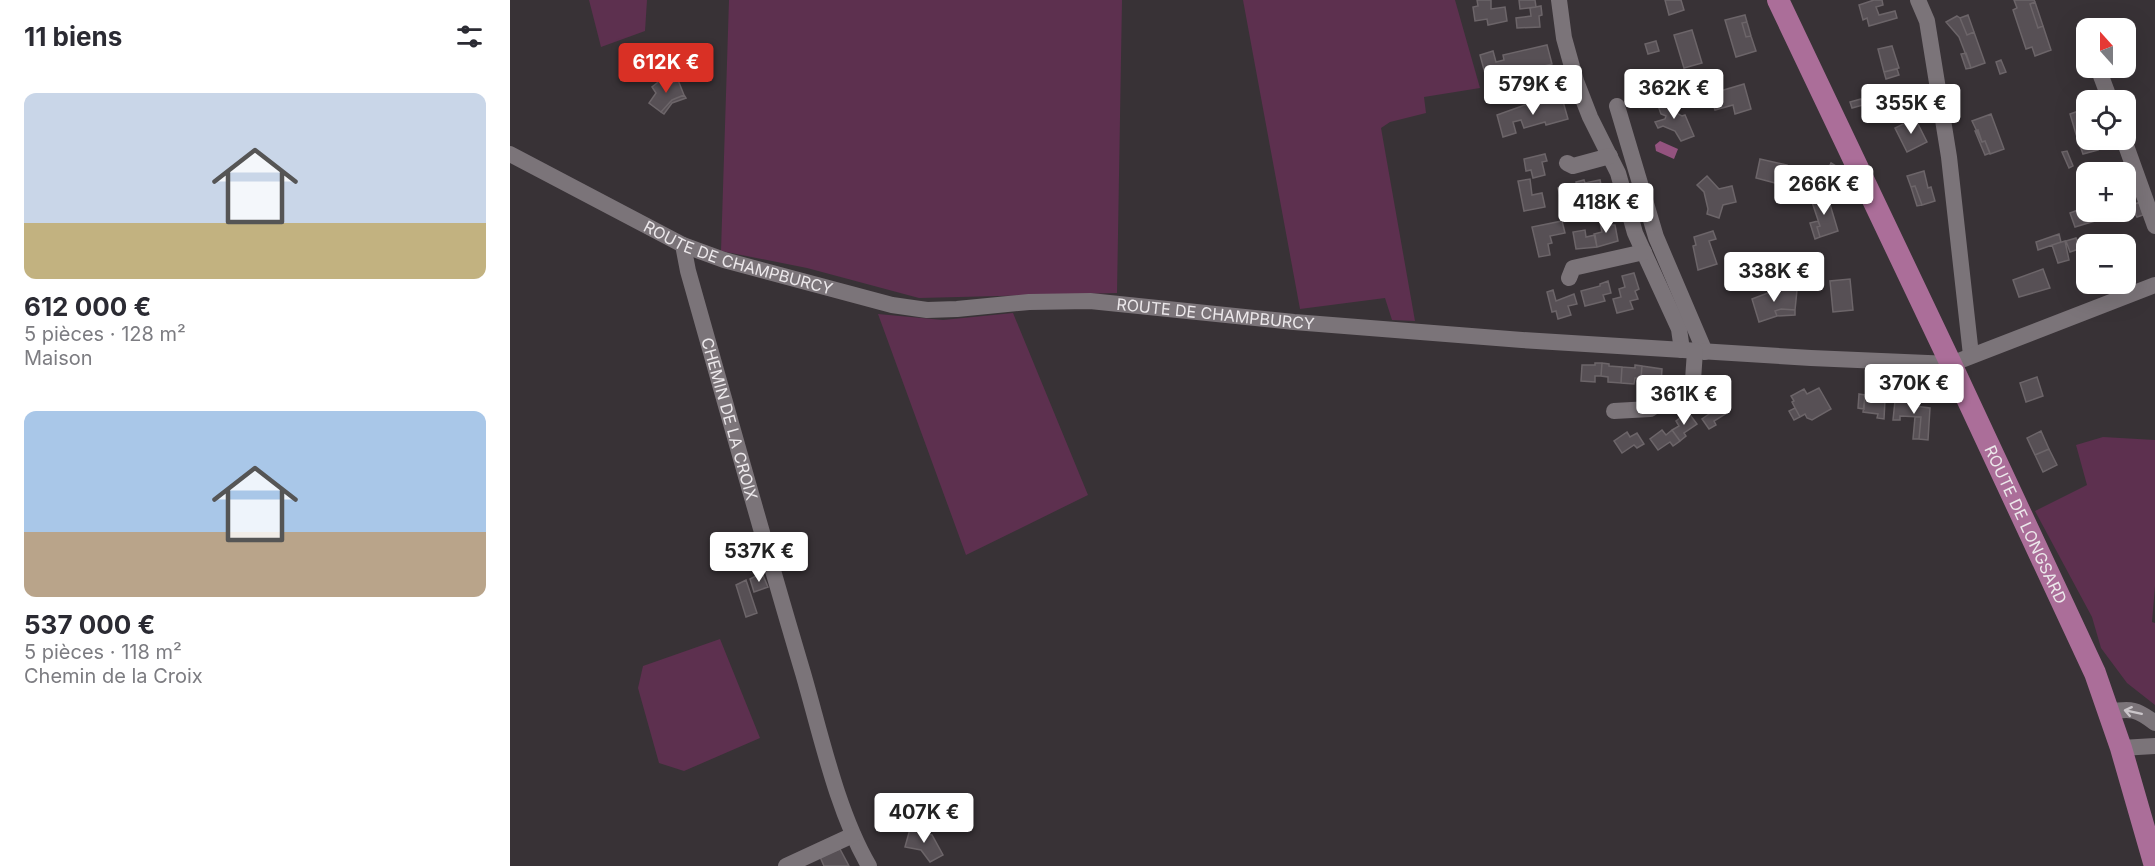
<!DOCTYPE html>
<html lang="fr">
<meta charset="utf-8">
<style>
:root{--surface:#fff;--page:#f7f7f7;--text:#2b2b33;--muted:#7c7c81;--accent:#d93025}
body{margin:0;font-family:Inter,sans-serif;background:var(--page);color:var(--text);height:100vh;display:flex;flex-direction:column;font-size:22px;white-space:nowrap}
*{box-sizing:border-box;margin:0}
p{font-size:20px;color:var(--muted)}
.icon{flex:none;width:33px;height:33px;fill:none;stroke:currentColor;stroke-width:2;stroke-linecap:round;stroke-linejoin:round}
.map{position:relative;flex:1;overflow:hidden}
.drawer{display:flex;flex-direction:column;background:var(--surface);width:510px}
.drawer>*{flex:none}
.needle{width:39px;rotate:339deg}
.controls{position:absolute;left:1566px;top:18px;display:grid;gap:12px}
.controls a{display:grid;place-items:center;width:60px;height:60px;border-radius:12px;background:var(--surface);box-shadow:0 6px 24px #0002;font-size:30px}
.price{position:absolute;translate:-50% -51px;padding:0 14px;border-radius:6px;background:#fff;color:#222;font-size:20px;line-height:39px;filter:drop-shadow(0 2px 3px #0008)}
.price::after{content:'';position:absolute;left:50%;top:36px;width:18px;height:14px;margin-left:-9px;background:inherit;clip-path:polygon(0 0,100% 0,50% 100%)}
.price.active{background:var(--accent);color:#fff}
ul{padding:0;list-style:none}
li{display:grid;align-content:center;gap:12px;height:318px;padding:0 24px}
li span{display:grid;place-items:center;height:186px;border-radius:12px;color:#555}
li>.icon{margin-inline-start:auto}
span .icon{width:108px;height:108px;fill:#fffc;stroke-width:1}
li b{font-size:26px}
h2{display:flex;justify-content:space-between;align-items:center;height:72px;padding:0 24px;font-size:26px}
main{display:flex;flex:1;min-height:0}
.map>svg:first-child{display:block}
.green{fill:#5d304f}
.water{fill:#94537f}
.building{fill:#575055;stroke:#6c6569;stroke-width:1.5}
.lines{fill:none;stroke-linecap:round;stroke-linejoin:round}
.minor{stroke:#7b7479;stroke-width:16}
.major{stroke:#ab6e99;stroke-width:22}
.oneway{stroke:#cac5c9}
.labels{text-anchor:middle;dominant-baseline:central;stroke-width:4.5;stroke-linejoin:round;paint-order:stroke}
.street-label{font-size:16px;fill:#ece8eb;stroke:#383236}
</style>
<main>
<section class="drawer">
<h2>11 biens<svg class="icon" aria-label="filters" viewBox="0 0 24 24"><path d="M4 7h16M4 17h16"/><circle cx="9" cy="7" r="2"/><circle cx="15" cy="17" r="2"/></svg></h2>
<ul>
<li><span style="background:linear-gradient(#c9d6e8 70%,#c2b280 0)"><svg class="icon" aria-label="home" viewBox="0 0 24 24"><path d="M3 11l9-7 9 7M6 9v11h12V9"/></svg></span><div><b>612 000 €</b><p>5 pièces · 128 m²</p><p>Maison</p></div></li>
<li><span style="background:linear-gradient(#a9c7e8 65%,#b9a48a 0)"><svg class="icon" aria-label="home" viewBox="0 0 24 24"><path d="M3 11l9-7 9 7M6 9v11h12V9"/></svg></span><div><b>537 000 €</b><p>5 pièces · 118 m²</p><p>Chemin de la Croix</p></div></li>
</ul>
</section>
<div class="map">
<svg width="1645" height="866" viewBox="0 0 1645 866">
<rect width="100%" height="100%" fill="#383236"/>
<!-- green -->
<path class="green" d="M79 0H137L135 31 91 47Z
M219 0H612L607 293 409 298 297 268 211 251Z
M733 0H945L970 88 914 97 916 113 880 122 871 128 905 321 882 320 875 298 790 309Z
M503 313 578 495 456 555 368 314 433 320Z
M1593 437 1645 440V586L1642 622 1645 623V705L1617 683 1591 648 1582 617 1525 511 1577 485 1566 445Z
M210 639 250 738 174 771 149 763 128 688 133 666Z"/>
<!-- water -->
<path class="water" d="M1150 141 1168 149 1164 159 1146 151 1145 145Z"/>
<!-- building -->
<path class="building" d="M967 0H981V9L995 7 997 21 978 25 977 19 965 21 963 7 968 6Z
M1009 0H1025L1026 7 1010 9Z
M1155 0H1171L1174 10 1159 15Z
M1364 0H1372L1373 5 1366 7 1369 15 1385 11 1387 18 1359 26 1357 18 1353 20 1349 5Z
M1504 0H1524L1525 2 1520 4 1528 28 1533 26 1541 50 1525 56 1522 47 1516 49 1503 10 1507 8Z
M1525 2 1533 26 1528 28 1520 4Z
M1031 6 1032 15 1029 16 1030 27 1007 28 1006 18 1021 16 1020 8Z
M1235 15 1237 22 1232 23 1236 37 1241 36 1246 51 1226 57 1215 20Z
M1458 15 1464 32 1457 35 1450 18Z
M1447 16 1450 18 1457 35 1464 32 1475 63 1461 68 1449 37 1436 22Z
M1237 22 1241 36 1236 37 1232 23Z
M1182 30 1192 63 1174 68 1164 35Z
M1146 41 1149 51 1138 54 1135 44Z
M1037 45 1042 64 998 75 997 71 976 77 970 55 983 51 986 62 994 60 993 55Z
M1382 46 1389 68 1374 72 1368 49Z
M1456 53 1461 68 1456 69 1451 54Z
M1491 60 1496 72 1490 74 1486 62Z
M1387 69 1389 75 1376 79 1374 72Z
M152 79 157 85 168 80 174 95 162 100 151 112 139 103 146 93 142 87Z
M1234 84 1241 109 1225 114 1223 105 1205 110 1200 94Z
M1403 92 1405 101 1390 105 1388 97Z
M174 95 176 98 162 103 154 114 151 112 162 100Z
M1159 96 1166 113 1172 116 1175 115 1184 136 1171 141 1165 131 1153 126 1148 128 1145 122 1155 119 1156 116 1151 114 1146 100Z
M1052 98 1058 119 1036 125 1035 122 1014 128 1011 120 1003 122 1006 133 993 137 987 115 1029 100 1030 104Z
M1351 99 1353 105 1342 108 1340 102Z
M1574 109 1576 131 1566 134 1560 114Z
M1481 114 1494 149 1480 154 1475 141 1472 142 1462 121Z
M1405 118 1417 142 1397 152 1385 128Z
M1468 130 1472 142 1475 141 1480 153 1475 155 1465 131Z
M1576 131V140H1584L1588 150 1573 154 1566 134Z
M1557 151 1563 166 1559 168 1552 152Z
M1035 154 1037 161 1032 162 1035 175 1023 178 1021 170 1016 171 1014 159Z
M1250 159 1277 165 1275 174 1272 173 1269 184 1246 178Z
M1321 163 1326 166 1323 172H1313V167H1319Z
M1414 171 1418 188 1421 187 1425 201 1412 205 1405 186 1401 187 1397 176Z
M1197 176 1209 189 1222 186 1226 202 1213 205 1209 218 1197 214 1198 209 1194 192 1187 185Z
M1020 179 1022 195 1032 193 1035 207 1014 211 1008 181Z
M1074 180 1075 183 1090 180 1093 194 1070 199 1066 182Z
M1058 185H1067L1070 200 1062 202 1063 207 1053 209 1048 188Z
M1405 186 1412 205 1407 206 1401 187Z
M1313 195 1315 203 1319 201 1328 231 1310 237 1307 227 1310 226 1301 199Z
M1629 202 1633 215 1627 217 1621 206Z
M1576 207V212H1603L1596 221 1590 217 1588 220 1565 227 1560 213Z
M1100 219 1101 225H1105L1108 241 1087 247 1084 234 1092 232 1090 222Z
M1052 221 1055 233 1040 236 1042 243 1038 244 1040 255 1029 257 1022 227Z
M1308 221 1310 226 1307 227 1310 237 1305 239 1300 223Z
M1075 230 1076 237 1085 235 1087 247 1066 249 1063 232Z
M1203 231 1206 239 1199 241 1207 264 1188 270 1183 246 1186 245 1184 237Z
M1549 234 1551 242 1528 250 1526 242Z
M1566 238 1569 249 1560 252 1556 241Z
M1555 241 1559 260 1548 263 1542 245Z
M1533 269 1540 288 1509 297 1503 280Z
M1124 273 1129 289 1125 291 1128 299 1120 301 1123 309 1107 313 1103 299 1111 297 1109 289 1115 287 1112 276Z
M1340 279 1343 310 1323 312 1320 281Z
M1098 281 1101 293 1093 295 1095 301 1075 306 1071 291 1090 286V284Z
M1268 289 1287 290 1285 310 1271 309 1265 311 1267 316 1249 322 1242 299Z
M1043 290 1046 301 1064 294 1067 304 1058 306 1061 315 1048 319 1046 311 1042 312 1037 292Z
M1271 309 1285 310V315L1267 316 1265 311Z
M1085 363H1092L1091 376H1085V382L1071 381 1072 365H1085Z
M1092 363 1099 364V366L1112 367 1111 383 1098 382V377L1091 376Z
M1125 365 1132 366 1131 378H1125L1124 384 1111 383 1112 367 1125 368Z
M1132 366 1152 369 1151 385 1137 384 1138 379 1131 378Z
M1527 377 1533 396 1516 402 1510 383Z
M1309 388 1321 409 1302 420 1297 418 1295 414 1290 417 1282 402 1284 401 1281 396 1294 389 1297 394Z
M1349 394 1355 395 1354 409 1348 408Z
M1355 396 1375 400 1374 419 1367 418 1368 414 1353 412Z
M1391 400H1406L1405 406 1420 408 1418 440 1409 439 1411 417 1390 416V420H1383L1385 401H1391Z
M1209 401 1217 413 1204 421 1206 425 1199 429 1192 419 1199 414 1196 409Z
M1285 408 1290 417 1284 420 1279 411Z
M1178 412 1187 424 1174 433 1176 436 1170 441 1162 430 1169 426 1166 421Z
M1405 417H1411L1409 439H1403Z
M1152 430 1156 435 1162 430 1170 441 1163 446 1160 442 1148 450 1140 439Z
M1531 431 1539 449 1525 455 1517 438Z
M1117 432 1120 437 1127 433 1134 444 1127 448 1124 445 1112 453 1104 441Z
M1539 449 1547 465 1533 472 1525 455Z
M252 573 258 587 244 592 240 579Z
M236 580 247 613 236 617 226 585Z
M400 829 422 835 433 855 420 862 411 850 395 847Z
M330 849 339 866H314L310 857Z"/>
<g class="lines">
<!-- minor -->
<g class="minor">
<path d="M1049 0 1054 38 1066 81 1080 117 1108 173 1125 233 1169 329 1172 350"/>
<path d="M1408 0 1417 21 1439 157 1461 355"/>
<path d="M1588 68 1600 100"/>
<path d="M1107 106 1146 237 1195 352"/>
<path d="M1614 140 1645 226"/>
<path id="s1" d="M0 154 173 245 214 260 382 305 417 310 447 309 519 302 580 301 784 322 1012 340 1301 358 1441 364 1645 285"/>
<path d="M1057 163 1063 166 1100 156"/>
<path id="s2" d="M173 245 178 271C216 405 253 539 293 673 311 735 327 811 359 866"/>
<path d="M1059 278 1063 268 1134 252"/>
<path d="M1104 411 1140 409 1183 380 1185 351"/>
<path d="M1598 712C1621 708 1627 709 1645 723"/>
<path d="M1611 748 1645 746"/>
<path d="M276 866 343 835"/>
</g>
<!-- major -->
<path class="major" id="s3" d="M1268 0 1441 364 1585 673 1611 748 1645 866"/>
</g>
<!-- one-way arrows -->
<defs><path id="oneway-shaft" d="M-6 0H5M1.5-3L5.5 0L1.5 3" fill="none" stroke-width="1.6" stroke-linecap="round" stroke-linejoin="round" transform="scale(1.5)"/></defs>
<use class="oneway" href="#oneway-shaft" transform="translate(1623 712) rotate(-168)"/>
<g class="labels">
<!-- street labels -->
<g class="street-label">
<text stroke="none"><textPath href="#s1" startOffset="252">ROUTE DE CHAMPBURCY</textPath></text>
<text stroke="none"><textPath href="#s1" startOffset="738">ROUTE DE CHAMPBURCY</textPath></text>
<text stroke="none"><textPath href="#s2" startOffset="180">CHEMIN DE LA CROIX</textPath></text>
<text stroke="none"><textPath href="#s3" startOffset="580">ROUTE DE LONGSARD</textPath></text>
</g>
</g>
</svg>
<div class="controls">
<a><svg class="needle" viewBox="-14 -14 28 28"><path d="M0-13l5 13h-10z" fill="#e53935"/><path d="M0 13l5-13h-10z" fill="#7c7c81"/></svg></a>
<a><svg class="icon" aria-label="locate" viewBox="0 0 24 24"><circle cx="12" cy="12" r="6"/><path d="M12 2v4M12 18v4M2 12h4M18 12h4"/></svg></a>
<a>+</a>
<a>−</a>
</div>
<b class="price active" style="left:156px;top:94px">612K €</b>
<b class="price" style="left:1023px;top:116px">579K €</b>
<b class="price" style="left:1164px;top:120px">362K €</b>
<b class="price" style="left:1401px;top:135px">355K €</b>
<b class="price" style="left:1314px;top:216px">266K €</b>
<b class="price" style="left:1096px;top:234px">418K €</b>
<b class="price" style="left:1264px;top:303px">338K €</b>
<b class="price" style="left:1404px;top:415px">370K €</b>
<b class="price" style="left:1174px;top:426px">361K €</b>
<b class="price" style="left:249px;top:583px">537K €</b>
<b class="price" style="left:414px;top:844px">407K €</b>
</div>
</main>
